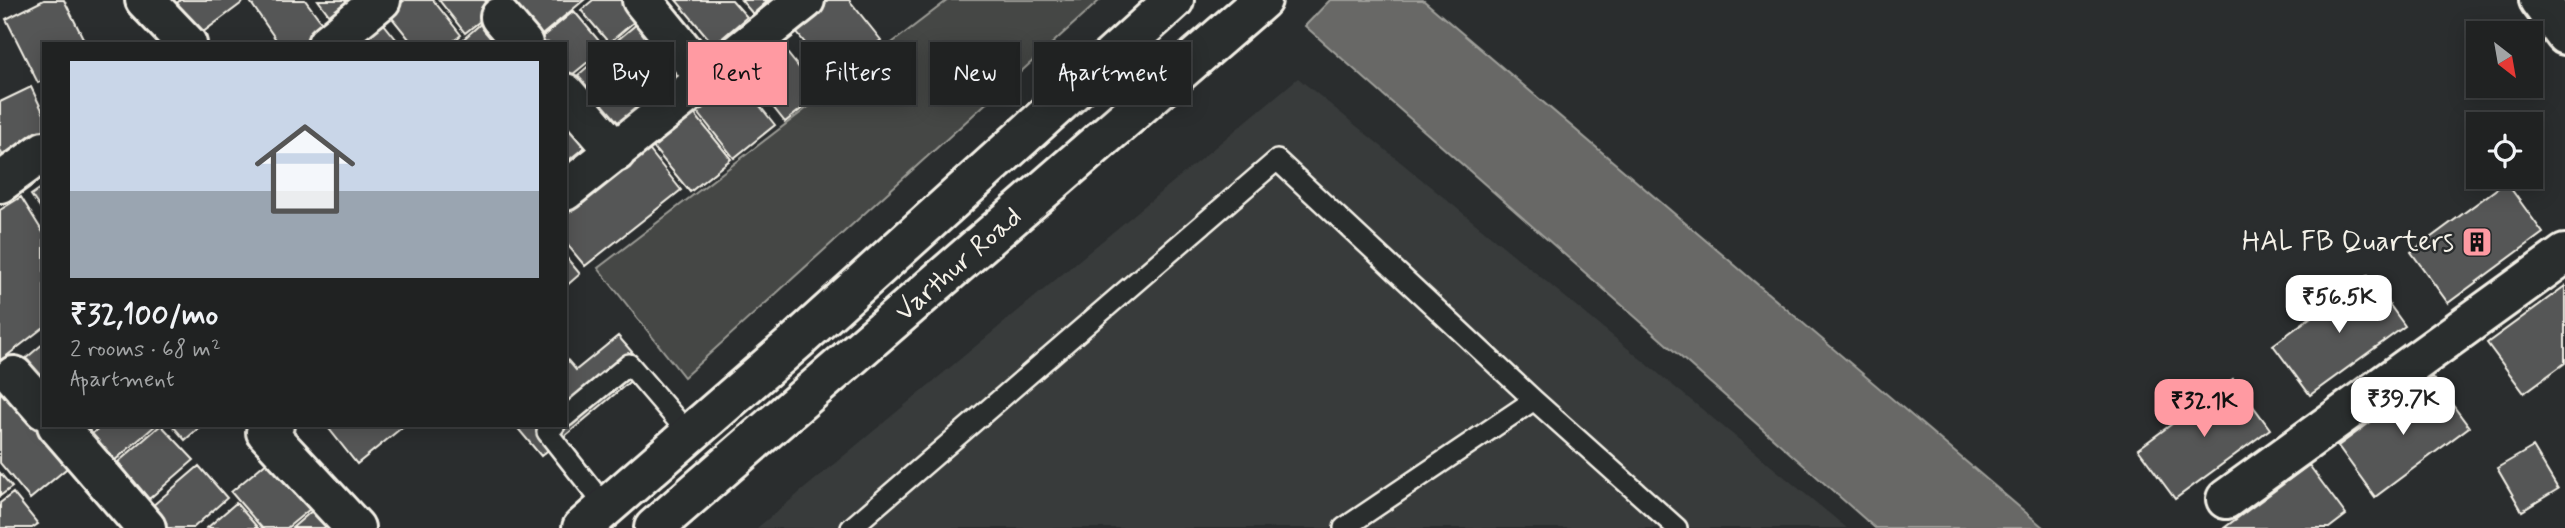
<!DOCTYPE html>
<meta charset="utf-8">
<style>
:root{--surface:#202222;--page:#282a2a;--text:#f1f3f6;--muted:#a2a4a5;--line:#3d3f40;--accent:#ff9aa2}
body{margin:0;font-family:Mynerve,sans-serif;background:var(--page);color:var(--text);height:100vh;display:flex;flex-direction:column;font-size:26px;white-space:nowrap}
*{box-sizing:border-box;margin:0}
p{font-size:23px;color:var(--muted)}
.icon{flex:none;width:38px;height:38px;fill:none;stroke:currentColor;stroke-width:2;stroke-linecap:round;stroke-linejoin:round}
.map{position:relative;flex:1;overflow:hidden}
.panel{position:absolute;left:42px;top:42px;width:525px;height:385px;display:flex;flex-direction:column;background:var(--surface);border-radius:0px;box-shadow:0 4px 18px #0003,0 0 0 2px var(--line)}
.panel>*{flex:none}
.guide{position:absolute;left:588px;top:42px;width:665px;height:63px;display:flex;gap:14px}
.needle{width:46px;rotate:149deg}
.controls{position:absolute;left:2466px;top:21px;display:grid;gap:14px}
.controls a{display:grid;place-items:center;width:77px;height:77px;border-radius:0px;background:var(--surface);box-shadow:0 4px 18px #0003,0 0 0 2px var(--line);font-size:35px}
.price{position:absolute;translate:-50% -60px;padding:0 16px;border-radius:14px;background:#fff;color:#222;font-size:23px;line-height:46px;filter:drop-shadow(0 2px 4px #0008)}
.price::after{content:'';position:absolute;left:50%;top:42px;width:21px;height:16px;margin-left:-10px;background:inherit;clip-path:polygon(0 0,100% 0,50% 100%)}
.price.current{background:var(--accent);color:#111}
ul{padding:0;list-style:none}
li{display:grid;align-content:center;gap:14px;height:371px;padding:0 28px}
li+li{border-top:2px solid var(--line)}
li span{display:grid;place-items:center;height:217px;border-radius:0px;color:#555}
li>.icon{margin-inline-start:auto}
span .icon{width:126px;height:126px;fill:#fffc;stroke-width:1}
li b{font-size:30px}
.chip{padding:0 24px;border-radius:0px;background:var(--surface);box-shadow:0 4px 18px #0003,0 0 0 2px var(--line);font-size:24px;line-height:63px}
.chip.current{background:var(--accent);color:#111}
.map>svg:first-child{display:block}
.built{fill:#373a3a}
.green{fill:#444645;stroke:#9c9c96;stroke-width:2}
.water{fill:#676866;stroke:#9f9f9a;stroke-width:2}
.building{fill:#555756;stroke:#f4f1e8;stroke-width:2}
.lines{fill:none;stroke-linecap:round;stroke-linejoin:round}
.lane-casing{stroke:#f4f1e8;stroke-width:24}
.street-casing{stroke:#f4f1e8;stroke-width:44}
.primary-casing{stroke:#f4f1e8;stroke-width:44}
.lane{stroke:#2a2d2e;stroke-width:19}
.street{stroke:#2a2d2e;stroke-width:38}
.primary{stroke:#2a2d2e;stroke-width:38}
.labels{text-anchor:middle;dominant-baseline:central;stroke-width:5;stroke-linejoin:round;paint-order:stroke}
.poi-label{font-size:28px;fill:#f4f1e8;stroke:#2a2d2e;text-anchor:end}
.street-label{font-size:28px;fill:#f4f1e8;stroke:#2a2d2e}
</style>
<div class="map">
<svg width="2565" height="528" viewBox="0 0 2565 528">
<rect width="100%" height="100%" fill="#2a2d2e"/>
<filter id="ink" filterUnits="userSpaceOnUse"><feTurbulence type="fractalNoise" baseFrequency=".0143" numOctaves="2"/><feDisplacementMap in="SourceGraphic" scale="14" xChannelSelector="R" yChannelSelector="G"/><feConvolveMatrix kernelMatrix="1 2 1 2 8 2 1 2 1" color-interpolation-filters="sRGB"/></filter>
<g filter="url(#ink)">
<!-- built -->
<path class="built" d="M1298 78 1847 528H757Z"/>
<!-- green -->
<path class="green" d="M948 0H1100L684 377 598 268Z"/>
<!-- water -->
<path class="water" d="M1330 0H1423L2044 528H1875L1305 26Z"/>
<!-- building -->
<path class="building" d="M44 0H64L86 44H44V80L38 83 6 19Z
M180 0H246L195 38 172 8Z
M249 0H305L326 28 305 44H279Z
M318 0H357L332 19Z
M405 0H433L461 35 450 44H413L388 13Z
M439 0H494L499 6 465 33Z
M515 0H584L531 44 501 11Z
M593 0H630L642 15 609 43 581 10Z
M676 0H732L747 17 714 45Z
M741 0H769L753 14Z
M828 0H849L881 40 833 78 793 28Z
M574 11 605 48 567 79 565 44 536 42Z
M644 18 687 68 650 99 608 48Z
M380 19 400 44H349Z
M486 19 503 44H458Z
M780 44 820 94 785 122 745 72Z
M607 50 648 100 611 131 570 82Z
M733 72 775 125 734 158 692 105Z
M31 87 44 114V139L4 159 0 150V102Z
M689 107 731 159 690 192 647 140Z
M565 112 591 142 565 163Z
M647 147 681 190 585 266 565 242V212Z
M2506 182 2543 233 2448 303 2411 252Z
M44 186V214L31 195Z
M21 197 44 234V327L0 361V210Z
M565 256 580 274 565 287Z
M2368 275 2405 326 2310 395 2273 345Z
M2565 286V363L2524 393 2487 343Z
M618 336 646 368 541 456 515 425H565V357L576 370Z
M44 343V395L18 365Z
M0 377 72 464 30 499 0 463Z
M2432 377 2469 427 2375 497 2338 446Z
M2233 379 2270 429 2175 499 2138 449Z
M102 425H156L107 467 84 441Z
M161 425 194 460 149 499 118 462Z
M172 425H202L185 440Z
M326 425H405L357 464Z
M2533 447 2558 489 2522 511 2497 468Z
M268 461 310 509 287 528H262L231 492Z
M2309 465 2346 515 2329 528H2224Z
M199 466 227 498 193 528H157L144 513Z
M0 473 12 487 0 496Z
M13 493 38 524 32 528H0V503Z
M236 503 258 528H207Z
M313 510 329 528H292Z"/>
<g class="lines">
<!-- lane casing -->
<g class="lane-casing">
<path id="lane" d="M565 417 629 364 689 434
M555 425 547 432 606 507
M851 528 1277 160 1534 400 1677 528
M1344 528 1534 400"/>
</g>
<!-- street casing -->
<g class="street-casing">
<path id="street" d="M145 0 187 44
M642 0 707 80
M2539 0 2565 35
M500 17 523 44
M327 44 381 0
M565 93 616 152
M0 183 44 151
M565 191 805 0
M14 376 44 410
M57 425 146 528
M274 425 266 432 355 528
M2226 499 2565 254"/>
</g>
<!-- primary casing -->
<g class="primary-casing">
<path id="primary" d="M582 528 798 340 1174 0
M654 528 1262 0"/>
</g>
<!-- lane -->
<use href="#lane" class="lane"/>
<!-- street -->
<use href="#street" class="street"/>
<!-- primary -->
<use href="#primary" class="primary"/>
</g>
</g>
<!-- icons -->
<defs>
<g id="building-square" transform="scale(1.575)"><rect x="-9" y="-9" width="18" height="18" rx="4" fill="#ff9aa2" stroke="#2a2d2e"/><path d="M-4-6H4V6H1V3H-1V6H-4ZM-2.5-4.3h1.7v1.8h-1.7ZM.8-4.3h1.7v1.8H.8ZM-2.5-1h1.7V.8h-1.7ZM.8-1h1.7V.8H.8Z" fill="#111"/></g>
</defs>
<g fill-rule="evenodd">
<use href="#building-square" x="2477" y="242"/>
</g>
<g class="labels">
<!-- poi labels -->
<g class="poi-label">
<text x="2454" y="242">HAL FB Quarters</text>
</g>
<!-- street labels -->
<g class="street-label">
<text transform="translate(959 265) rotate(-41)">Varthur Road</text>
</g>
</g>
</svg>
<div class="controls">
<a><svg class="needle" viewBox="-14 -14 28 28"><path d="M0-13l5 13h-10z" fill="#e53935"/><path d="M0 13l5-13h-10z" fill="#a2a4a5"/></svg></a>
<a><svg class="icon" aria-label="locate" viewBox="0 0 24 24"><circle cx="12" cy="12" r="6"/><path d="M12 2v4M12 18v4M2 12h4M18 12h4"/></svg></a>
</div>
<b class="price" style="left:2339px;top:335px">₹56.5K</b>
<b class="price" style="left:2403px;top:437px">₹39.7K</b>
<b class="price current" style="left:2204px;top:439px">₹32.1K</b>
<div class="guide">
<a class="chip">Buy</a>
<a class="chip current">Rent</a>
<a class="chip">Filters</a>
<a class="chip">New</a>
<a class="chip">Apartment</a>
</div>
<section class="panel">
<ul>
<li><span style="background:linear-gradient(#c9d6e8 60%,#9aa5b1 0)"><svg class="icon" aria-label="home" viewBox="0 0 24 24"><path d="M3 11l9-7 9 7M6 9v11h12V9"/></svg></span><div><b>₹32,100/mo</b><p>2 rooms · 68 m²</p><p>Apartment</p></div></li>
</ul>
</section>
</div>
